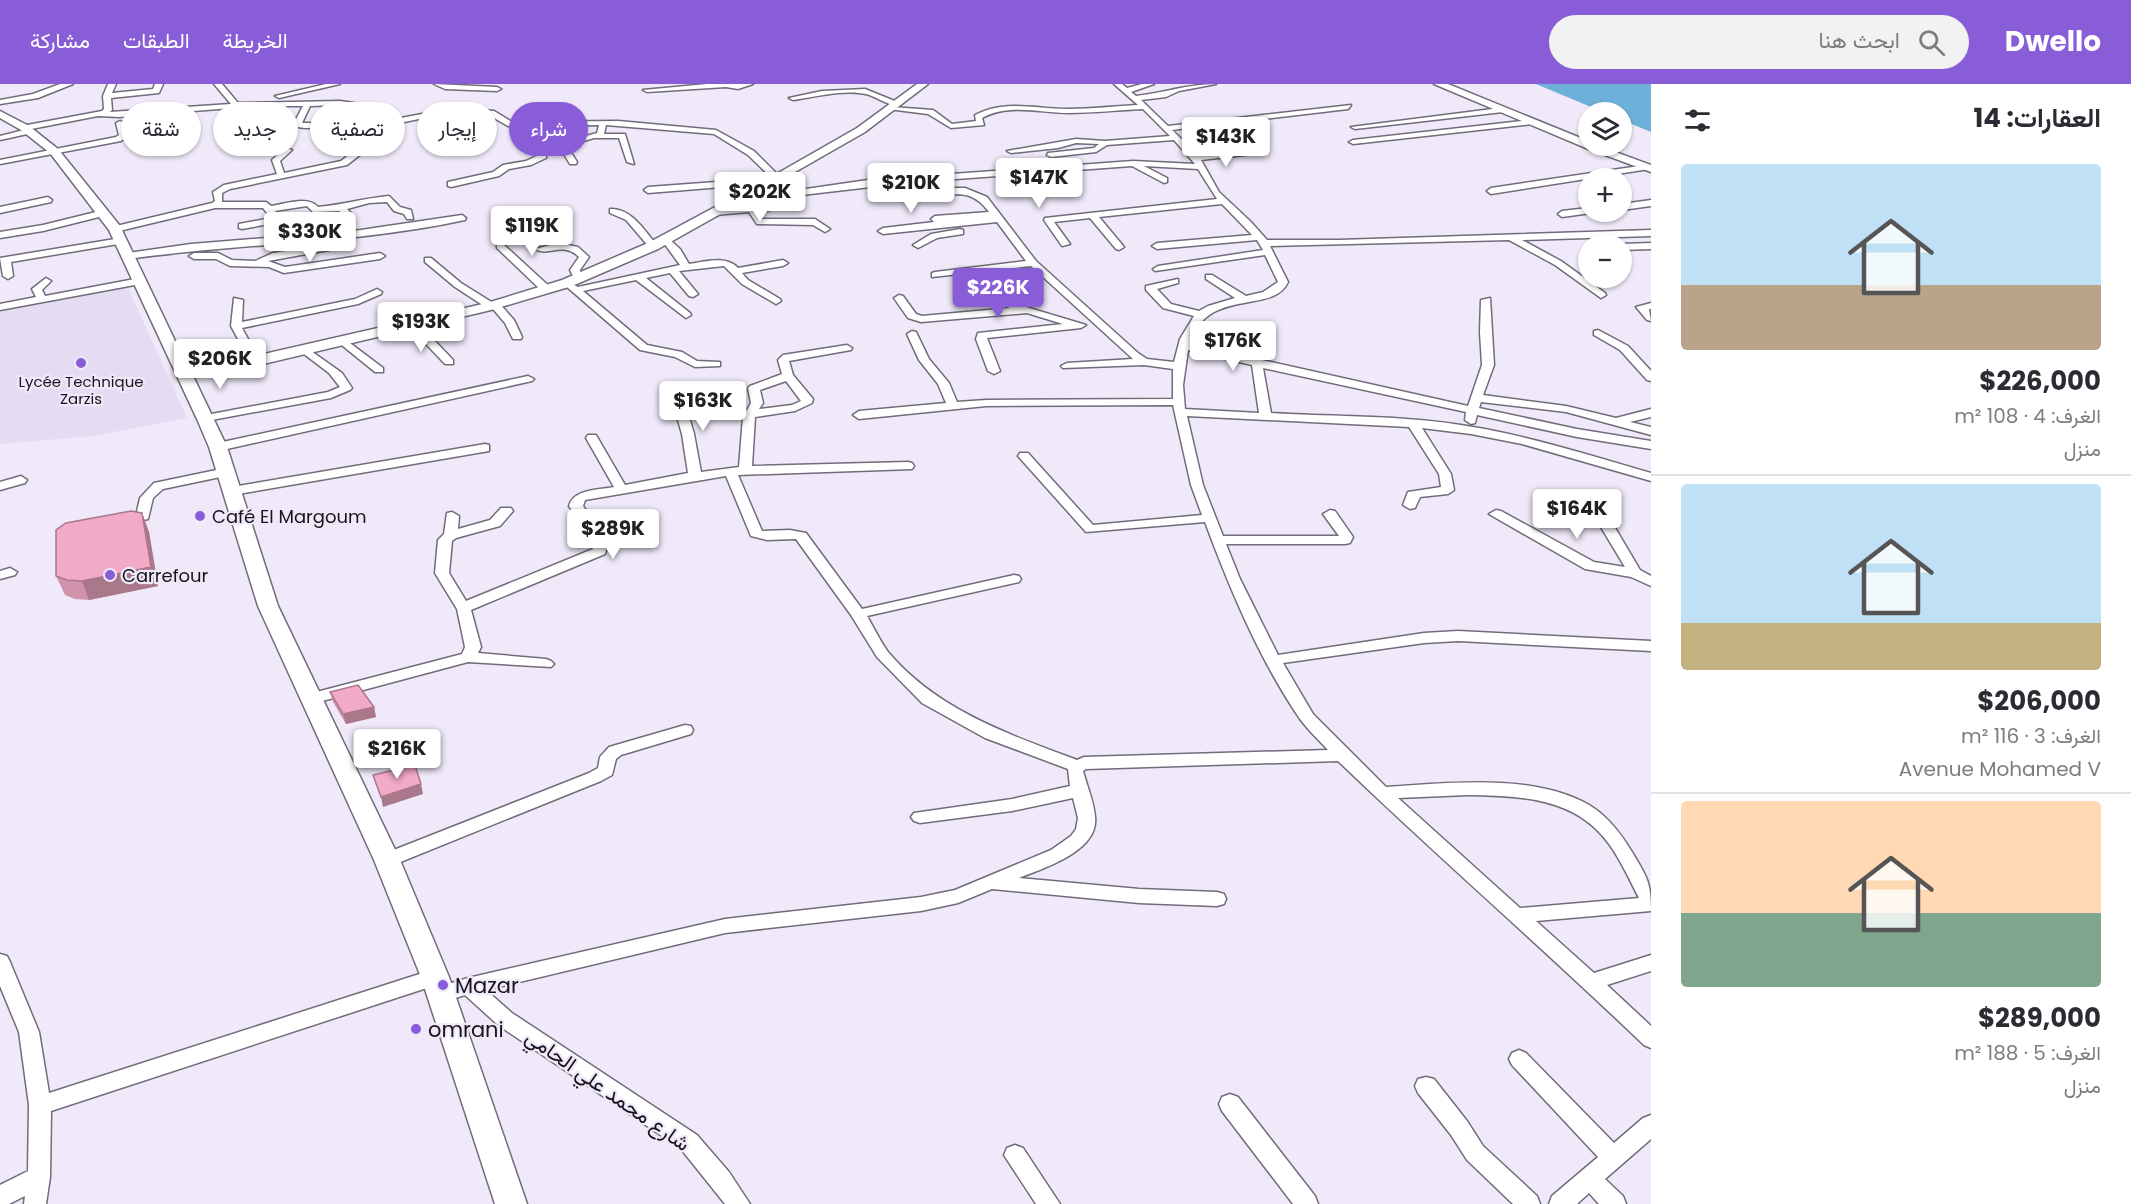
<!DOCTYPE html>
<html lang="ar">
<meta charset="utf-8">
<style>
:root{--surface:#fff;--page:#f2f2f3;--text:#2b2b33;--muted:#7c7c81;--line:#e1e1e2;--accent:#885dd7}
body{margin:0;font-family:Poppins,Vazirmatn,sans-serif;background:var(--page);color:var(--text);direction:rtl;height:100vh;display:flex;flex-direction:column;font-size:22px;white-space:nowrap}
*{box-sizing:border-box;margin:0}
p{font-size:20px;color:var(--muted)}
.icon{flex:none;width:33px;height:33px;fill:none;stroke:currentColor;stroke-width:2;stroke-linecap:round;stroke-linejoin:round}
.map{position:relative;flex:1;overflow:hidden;direction:ltr}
.drawer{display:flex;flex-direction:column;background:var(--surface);width:480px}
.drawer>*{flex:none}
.guide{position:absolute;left:18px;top:18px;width:570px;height:54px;direction:rtl;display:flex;gap:12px}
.fabs{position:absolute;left:1578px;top:18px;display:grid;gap:12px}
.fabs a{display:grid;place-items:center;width:54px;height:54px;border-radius:50%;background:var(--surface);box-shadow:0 2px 4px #0004;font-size:30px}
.price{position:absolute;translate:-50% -51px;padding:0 14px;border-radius:6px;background:#fff;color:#222;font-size:20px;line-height:39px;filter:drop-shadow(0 2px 3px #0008)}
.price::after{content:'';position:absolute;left:50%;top:36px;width:18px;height:14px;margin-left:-9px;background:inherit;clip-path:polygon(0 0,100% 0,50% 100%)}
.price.active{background:var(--accent);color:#fff}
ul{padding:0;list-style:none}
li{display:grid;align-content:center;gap:12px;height:318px;padding:0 30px}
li+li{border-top:2px solid var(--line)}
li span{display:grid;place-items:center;height:186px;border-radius:6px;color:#555}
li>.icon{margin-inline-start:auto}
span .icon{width:108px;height:108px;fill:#fffc;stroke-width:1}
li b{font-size:26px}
h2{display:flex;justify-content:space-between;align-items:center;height:72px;padding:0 30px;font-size:26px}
.pill{padding:0 21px;border-radius:27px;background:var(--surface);box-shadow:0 2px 4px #0004;font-size:21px;line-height:54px}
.pill.active{background:var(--accent);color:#fff}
header{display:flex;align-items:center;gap:36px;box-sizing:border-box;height:84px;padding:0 30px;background:var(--accent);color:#fff}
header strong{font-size:28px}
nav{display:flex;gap:33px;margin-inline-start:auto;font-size:21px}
.search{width:420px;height:54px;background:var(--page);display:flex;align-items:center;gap:15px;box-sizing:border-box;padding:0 21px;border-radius:33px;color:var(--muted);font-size:22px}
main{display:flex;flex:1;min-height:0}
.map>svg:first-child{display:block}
.built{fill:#e4dcf3}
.water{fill:#6db0d9}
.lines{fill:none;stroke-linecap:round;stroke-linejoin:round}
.street-casing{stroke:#716c7a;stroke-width:3}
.secondary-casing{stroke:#716c7a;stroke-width:3}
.street{fill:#fff;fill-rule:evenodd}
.secondary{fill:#fff;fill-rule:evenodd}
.wall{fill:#d093ab}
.shaded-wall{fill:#a9788b}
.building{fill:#f2abc7;stroke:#a9788b;stroke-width:1.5}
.poi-dot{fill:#885dd7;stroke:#efe9f9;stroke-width:2}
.labels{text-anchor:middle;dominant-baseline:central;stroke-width:4.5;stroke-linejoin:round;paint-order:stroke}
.far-poi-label{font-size:15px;fill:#17151b;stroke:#efe9f9}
.poi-label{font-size:18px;fill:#17151b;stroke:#efe9f9;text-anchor:start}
.near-poi-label{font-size:21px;fill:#17151b;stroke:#efe9f9;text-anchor:start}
.near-street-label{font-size:21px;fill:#17151b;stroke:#efe9f9}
</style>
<header>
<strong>Dwello</strong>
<div class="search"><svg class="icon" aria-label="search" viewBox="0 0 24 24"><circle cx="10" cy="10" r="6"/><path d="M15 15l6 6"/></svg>ابحث هنا</div>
<nav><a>الخريطة</a><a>الطبقات</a><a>مشاركة</a></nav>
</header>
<main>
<section class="drawer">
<h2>العقارات: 14<svg class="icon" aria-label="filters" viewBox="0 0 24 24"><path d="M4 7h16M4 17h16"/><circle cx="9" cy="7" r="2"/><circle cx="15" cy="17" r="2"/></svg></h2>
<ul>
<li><span style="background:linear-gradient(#bfe0f5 65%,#b9a48a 0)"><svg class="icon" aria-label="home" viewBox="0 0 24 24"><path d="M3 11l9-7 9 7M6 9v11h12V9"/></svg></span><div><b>$226,000</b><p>الغرف: 4 · 108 m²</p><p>منزل</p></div></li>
<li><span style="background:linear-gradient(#bfe0f5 75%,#c2b280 0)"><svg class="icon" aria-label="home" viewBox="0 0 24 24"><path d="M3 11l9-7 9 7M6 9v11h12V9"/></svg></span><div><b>$206,000</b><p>الغرف: 3 · 116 m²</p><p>Avenue Mohamed V</p></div></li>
<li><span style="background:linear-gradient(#ffd9b3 60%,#7fa58c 0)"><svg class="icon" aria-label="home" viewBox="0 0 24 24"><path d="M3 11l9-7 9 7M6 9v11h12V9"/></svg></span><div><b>$289,000</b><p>الغرف: 5 · 188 m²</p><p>منزل</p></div></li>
</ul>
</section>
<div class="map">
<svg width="1651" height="1120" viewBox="0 0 1651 1120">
<rect width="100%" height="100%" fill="#efe9f9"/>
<!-- built -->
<path class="built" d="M126 200 187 334 93 352 0 360V224Z"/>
<!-- water -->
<path class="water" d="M1536 0H1651V48L1622 36V28H1603Z"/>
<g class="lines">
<!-- street casing -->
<g class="street-casing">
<path id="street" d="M60 0H73L38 14 0 20V16L33 10Z
M108 0H116L112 9 153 5 155 0H163L159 9 111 14 112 26 110 28 231 20 214 0H222L238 19 340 17 373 22 390 36 438 27 482 26 494 27 512 38 618 37 716 46 754 67 781 94 774 96 748 71 714 50 606 41 604 50H625L634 80 627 78 619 54H594L567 62 577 78 576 80H570L560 64 546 68V74L531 81 509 85 499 92 451 103 448 102V98L493 88 503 81 526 77 539 71V65L597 49 599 41 529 42 533 61 529 63 525 61 521 42H508L489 31H452L457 44 458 63 454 65 450 63 449 44 444 31H438L390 41 383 46V53L347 81 230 105 222 109V118H266L271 122C285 120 308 111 318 123 342 121 365 114 389 112L400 123 411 126 413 135H407L404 130 394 127 387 118 369 119 347 125 351 129 347 132 339 127 313 128 307 122 275 127 281 136 280 138 242 145 239 144V140L271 134 263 124H215L115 148 110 145 112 143 212 119 215 117 213 108 224 101 277 90 272 76 285 64 292 66 280 77 284 89 341 77 376 50 375 45 383 39 368 26 340 21 310 22 302 39H318L322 41C316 45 299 45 293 41L303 22H257L119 33 98 32 31 45 32 49 0 56V52L24 46 22 42 102 27 104 25 103 12Z
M326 0H340L279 14 275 12Z
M434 0 497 3 501 5 497 7 445 5Z
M707 0H753L738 5 726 3 647 8 643 6Z
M1114 0H1122L1127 4 1142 0H1154L1131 8 1136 12C1164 9 1187 0 1216 0L1179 7 1166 13 1141 16 1168 42 1351 21 1348 25 1172 46 1198 71 1256 66V70H1253L1201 76 1219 108 1251 138 1267 156H1339L1651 146V152L1522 156 1561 177 1605 209 1606 211 1601 214 1555 181 1509 156 1270 162 1288 198C1274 231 1206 202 1190 260L1468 322 1482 281 1480 248 1481 216 1490 214 1494 281 1483 311 1566 322 1616 334 1651 325V333L1630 338 1651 343V351L1566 328 1481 318 1479 324 1577 345 1651 357V365L1577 353 1477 331 1475 339 1471 340 1465 336 1466 328 1263 284 1271 329C1337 333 1407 331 1473 343 1533 353 1592 372 1651 389V397L1522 360 1471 350 1422 344 1451 390 1454 406 1448 410 1420 413 1415 424 1410 425 1403 421 1408 408 1441 403 1439 390 1409 343 1187 332 1203 401 1223 452H1339L1323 430 1330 426 1335 427 1353 453 1350 459 1345 460H1226L1240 495 1278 571 1424 549 1458 547 1651 557V567L1458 557 1424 559 1283 579 1313 630 1386 703C1448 699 1533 689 1589 721 1608 732 1621 750 1632 768 1647 793 1651 798 1651 827L1536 837 1594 889 1651 871V887L1607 901 1651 942V964L1644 961C1543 864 1439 774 1338 677L1086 685 1083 687C1087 702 1094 718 1095 733 1099 767 1044 784 1019 794L1139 805 1217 808 1224 810 1226 815 1224 820 1217 822 1139 819 992 805 958 819 921 827 725 849 486 906 512 929 697 1051 729 1088 750 1120H725L681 1065 498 941 465 911 442 918 435 916 432 910 435 904 468 894 725 835 921 813 955 806 1051 766 1071 752 1076 745 1078 734 1073 714 1012 727 920 739 914 737 911 733 914 729 1012 715 1070 702 1068 685 985 654 922 619 877 573 851 531 796 455 767 456 751 452 726 392 585 416 583 422C592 435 612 453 605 470L471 526 481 563 478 569 546 575 551 577 554 580 551 583 468 578 311 620 303 615 305 611 462 570 465 563 457 525 435 489 438 456 444 450 447 429 452 428 459 432 458 445 490 436 501 424H511L513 427 500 442 456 454 452 457 449 489 466 517 593 465 592 454 569 422C573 405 599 406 614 403L586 354 588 351H596L625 401 688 389 682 350 671 312 677 309 683 312 694 350 701 388 739 383 743 333 751 319 748 304 750 302 782 290 778 276 783 271 847 261 852 264 851 266 789 277 793 291 813 315 812 319 795 327 755 333 752 382 908 378 912 379 914 382 912 385 738 391 762 447 790 446 806 449 862 525 1014 491 1019 492 1021 495 1019 498 867 532C874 544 880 557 888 568 937 626 1008 650 1077 676L1084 673 1328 666C1319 656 1308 646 1300 635 1259 575 1230 505 1205 438L1086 448 1018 372 1020 369H1028L1093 441 1202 431 1191 401 1173 321 986 322 859 335 853 331 859 327 946 319 938 300 919 276 907 250 912 247 916 248 929 275 949 299 957 318 986 316 1173 315V285L1144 281 1063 284 1061 282 1067 279 1133 275 1031 182 932 193V189L935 188 1026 177 997 138 883 150 878 147 883 144 934 138 931 135 935 132 989 128C968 99 949 116 921 109 915 108 910 102 905 99L776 114 775 125 757 128 762 135H815L830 145 825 148 813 141 757 140 749 128 715 131 711 128 715 125 768 121V113L759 104V100L648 109 644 106 648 103 770 94 773 95V99L764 100 774 109H778L868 96 1133 77 1195 80 1174 56 1107 61 1096 68 1051 73 1047 71 1048 69 1094 64 1099 60 1076 59 1058 64 1011 69 1007 67 1076 55 1105 57 1170 52 1143 25C1118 26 1094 29 1069 29 1040 29 1009 19 982 34L984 41 951 44 928 30 888 25 892 23 933 26 952 40 976 37 975 31C1005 15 1036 25 1068 25 1091 25 1115 22 1138 21ZM1132 82 1164 99 1167 98V94L1144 82 1198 85 1217 115 1045 134 1044 136 1062 162 1070 160 1054 138 1090 134 1116 165 1119 166 1124 163 1099 133 1222 120 1252 151 1157 159 1152 162 1157 165 1257 156 1263 166 1158 182 1153 185 1155 187 1265 171 1278 198 1263 208 1246 212 1212 191H1206V195L1235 214 1208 222 1199 227 1171 220 1157 205 1178 199V195L1146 202V206L1163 224 1194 232 1180 255 1174 278 1147 275 1138 269 1036 177 987 113 965 104H923L915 98ZM1188 266 1252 281 1259 329 1185 325 1183 301ZM786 297 801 317 792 321 759 325 763 319 760 306ZM1467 711C1512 712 1564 712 1598 747 1616 765 1627 791 1639 814L1520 824 1398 714Z
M865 5 902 20C892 25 876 12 866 10 846 5 813 13 793 16L789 14 822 7Z
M1500 24 1503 28 1355 45 1351 43Z
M1530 36 1534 38 1533 40 1353 60 1349 58 1353 56Z
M120 37 124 39 127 52 121 57 0 80V76L116 53 119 51 116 39Z
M1646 81 1650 83 1649 85 1491 110 1487 107 1491 104Z
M48 113 52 116 51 118 0 129V123Z
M1651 116V122L1622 126V120Z
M1588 124 1591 129 1562 133 1558 130 1562 127Z
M610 125C631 124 644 146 656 160V164H650L626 136 610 129Z
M104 126 108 129 107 131 43 147 0 154V148L43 141Z
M462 131 466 134 465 136C355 160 240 159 128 175L123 172 128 169 191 160 354 147Z
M960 145 963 146V150L937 154 918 164 913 161 931 150Z
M666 152 680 165 689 180C704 178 726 171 738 184L783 176 788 179 783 182 742 189 748 196 780 215 781 217 776 220 742 200 724 182 679 187 698 210 693 213 689 212 670 189 646 194 690 229 691 231 686 234 636 196 583 207 647 261 682 268 697 277 720 278V282L695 283 675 273 640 266 567 203 572 200 578 203 680 181 661 155Z
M121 154 124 155V159L11 178 13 192 8 195 3 192 0 174Z
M348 157 353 160 351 162 268 177 285 183 380 169 385 172 380 175 284 189 269 183 230 182 216 175H194L189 172 194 169H218L232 176 255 177 273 169Z
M558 159 578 163 589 173 580 186 581 196H575L570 186 579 173C563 157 548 173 535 165Z
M1651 159V165L1622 166 1621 160Z
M497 160H503L551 204V208H543L497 164Z
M425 174H431L461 199 493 219H499L514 236 522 253 521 255H513L505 239 493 225 487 224 455 203 425 178Z
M46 194 51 197 42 206 45 212 140 194 145 197 140 200 0 226V220L36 213 32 205Z
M377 205 382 208 381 210 358 220 242 244 260 277 259 279H251L231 242 234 214 243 216 242 238 355 215Z
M899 211 903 212 916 230 922 232 1010 224 994 218 999 215 1086 241 1081 244 987 254 1000 287 994 290 988 287 976 255 978 249 1063 240 1027 229 921 238 908 234 894 214Z
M1651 219V225H1649L1651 237 1647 236 1636 223Z
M413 237 417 238 453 276V280H445L409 242V238Z
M1598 246 1628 262 1651 287V297L1647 296 1620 266 1594 251V247Z
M342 253 383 284V288H375L338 258 337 256Z
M304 262 342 289 352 304 350 306 331 314 201 338V332L328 308 340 303 329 289 300 267 299 265Z
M528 292 534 295 532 297 218 367 212 363 218 359Z
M485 360 489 361V367L232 411 226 407 232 403Z
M226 384 230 385 232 388 230 391 163 405 153 414 148 435 143 436 136 432 140 414 154 399Z
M21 392 27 396 25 399 0 406V398Z
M1594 416 1601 420 1640 486 1651 492V502L1631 493 1585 485 1489 430 1496 426 1501 427 1594 478 1625 483 1587 420Z
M10 484 17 488 15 491 0 495V487Z
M685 641 691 642 693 646 691 650 621 671 616 675 612 691 601 697 393 781 387 783 381 781 378 776 381 771 589 689 598 684 600 673 609 663Z
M0 870 7 872 10 878 39 948 49 1009 435 885 442 887 445 893 442 899 51 1027 50 1093 46 1120H24L25 1112 9 1120H0V1101L28 1087 29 1021 19 948 0 902Z
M1519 966 1526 969 1614 1059 1643 1034 1651 1031V1055L1605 1095 1623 1112 1626 1120H1599L1589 1109 1577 1120H1549L1552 1112 1598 1073 1512 981 1509 975 1512 969Z
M1426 993 1434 995 1467 1037 1483 1062 1537 1112 1540 1120H1513L1467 1076 1451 1051 1418 1009 1415 1002 1418 995Z
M1230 1010 1238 1013 1315 1112 1318 1120H1293L1222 1027 1219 1020 1222 1013Z
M1015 1061 1023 1064 1060 1120H1036L1004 1071 1007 1064Z"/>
</g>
<!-- secondary casing -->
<g class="secondary-casing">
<path id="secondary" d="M917 0H928L865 48 781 96 658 165 572 202 491 226 242 285 193 292 227 363 278 522 400 776 449 893 527 1120H495L421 893 374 776 258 522 209 363 197 335 109 146 50 69 21 46 0 34V27L29 42 58 65 120 142 188 284 242 275 487 219 562 196 648 159 773 92 857 44Z
M1434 0H1448L1588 57V62H1599L1651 81V88L1586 64Z"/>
</g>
<!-- street -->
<use href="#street" class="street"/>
<!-- secondary -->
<use href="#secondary" class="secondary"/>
</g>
<!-- wall -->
<path class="wall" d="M142 429 149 448 158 502 89 516 75 515 65 511 56 492Z
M330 608 374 623 376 633 346 640 333 618Z"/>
<!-- shaded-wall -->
<path class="shaded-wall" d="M142 429 149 448 158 502 89 516 82 497Z
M374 623 376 633 346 640 343 630Z
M421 700 423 710 383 723 381 713Z"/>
<!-- building -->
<path class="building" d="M131 427 142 429 151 483 82 497 67 496 56 492V446L66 439Z
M358 601 374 623 343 630 330 608Z
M415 681 421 700 381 713 373 691Z"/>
<!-- markers -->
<g class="poi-dot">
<circle cx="81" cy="279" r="6"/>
<circle cx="200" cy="432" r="6"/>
<circle cx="110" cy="491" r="6"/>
<circle cx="443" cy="901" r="6"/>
<circle cx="416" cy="945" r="6"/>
</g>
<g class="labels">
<!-- far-poi labels -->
<g class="far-poi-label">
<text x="81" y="297">Lycée Technique<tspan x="81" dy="17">Zarzis</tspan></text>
</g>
<!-- poi labels -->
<g class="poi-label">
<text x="212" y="432">Café El Margoum</text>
<text x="122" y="491">Carrefour</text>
</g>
<!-- near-poi labels -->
<g class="near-poi-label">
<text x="455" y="901">Mazar</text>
<text x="428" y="945">omrani</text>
</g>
<!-- near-street labels -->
<g class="near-street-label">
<text transform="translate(608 1006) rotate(35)">شارع محمد علي الحامي</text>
</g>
</g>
</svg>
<div class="fabs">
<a><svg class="icon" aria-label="layers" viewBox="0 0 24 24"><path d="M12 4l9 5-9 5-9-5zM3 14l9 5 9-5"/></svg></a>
<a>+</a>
<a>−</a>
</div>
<b class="price" style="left:1226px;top:84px">$143K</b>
<b class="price" style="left:1039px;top:125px">$147K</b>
<b class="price" style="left:911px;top:130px">$210K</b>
<b class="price" style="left:760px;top:139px">$202K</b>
<b class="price" style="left:532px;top:173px">$119K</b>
<b class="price" style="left:310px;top:179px">$330K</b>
<b class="price active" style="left:998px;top:235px">$226K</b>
<b class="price" style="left:421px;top:269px">$193K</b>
<b class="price" style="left:1233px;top:288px">$176K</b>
<b class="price" style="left:220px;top:306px">$206K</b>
<b class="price" style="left:703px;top:348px">$163K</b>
<b class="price" style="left:1577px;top:456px">$164K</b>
<b class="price" style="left:613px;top:476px">$289K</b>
<b class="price" style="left:397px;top:696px">$216K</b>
<div class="guide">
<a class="pill active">شراء</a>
<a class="pill">إيجار</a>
<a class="pill">تصفية</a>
<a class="pill">جديد</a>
<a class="pill">شقة</a>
</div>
</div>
</main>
